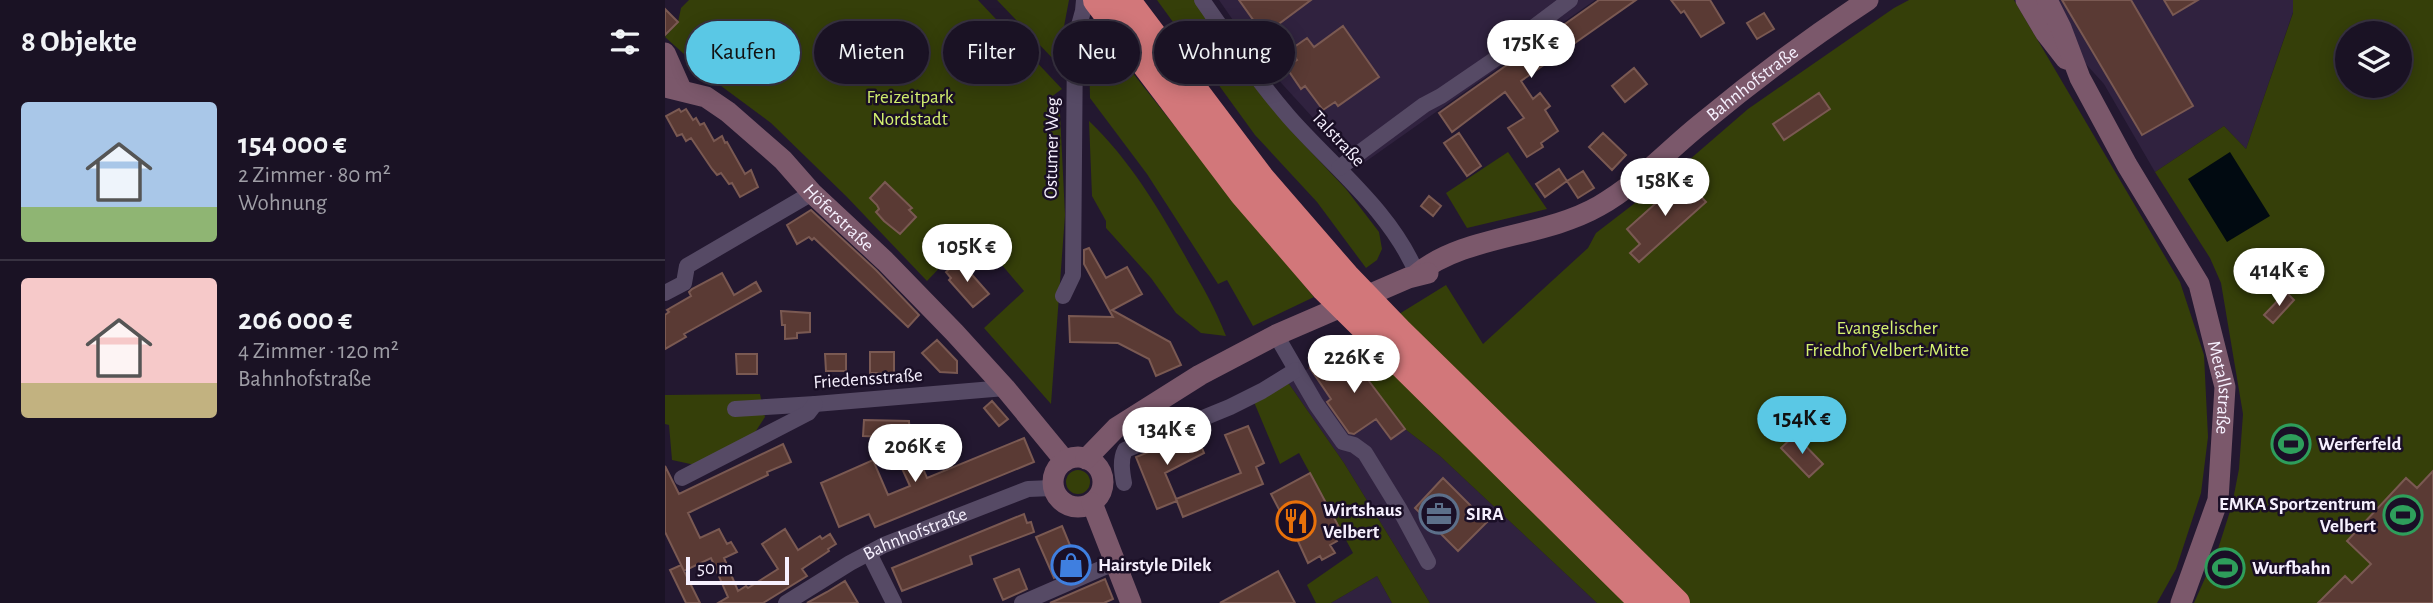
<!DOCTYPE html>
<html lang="de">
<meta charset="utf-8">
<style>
:root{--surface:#1a1224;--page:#272031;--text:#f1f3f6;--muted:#9f9ea6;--line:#383241;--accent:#5ac8e5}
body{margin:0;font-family:"Alegreya Sans",sans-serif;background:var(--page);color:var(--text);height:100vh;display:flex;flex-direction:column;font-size:26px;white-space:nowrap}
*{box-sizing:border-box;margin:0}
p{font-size:23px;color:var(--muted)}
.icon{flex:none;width:38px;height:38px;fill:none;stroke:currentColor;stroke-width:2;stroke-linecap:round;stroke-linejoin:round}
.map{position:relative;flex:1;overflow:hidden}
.panel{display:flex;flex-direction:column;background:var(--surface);width:665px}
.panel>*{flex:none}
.banner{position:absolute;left:21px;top:21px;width:665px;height:63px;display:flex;gap:14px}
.fabs{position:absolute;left:1670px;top:21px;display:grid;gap:14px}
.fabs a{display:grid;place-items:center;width:77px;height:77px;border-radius:50%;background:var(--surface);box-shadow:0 4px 18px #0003,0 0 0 2px var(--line);font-size:35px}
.scale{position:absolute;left:21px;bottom:18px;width:103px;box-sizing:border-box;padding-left:7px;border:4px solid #f6f0fe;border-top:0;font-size:19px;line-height:24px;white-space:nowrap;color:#f6f0fe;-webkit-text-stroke:5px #1a0f26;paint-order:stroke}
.price{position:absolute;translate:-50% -60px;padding:0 16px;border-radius:24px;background:#fff;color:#222;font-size:23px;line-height:46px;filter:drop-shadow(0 2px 4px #0008)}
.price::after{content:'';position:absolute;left:50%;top:42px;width:21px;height:16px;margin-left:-10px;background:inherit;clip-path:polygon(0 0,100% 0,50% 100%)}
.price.active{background:var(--accent);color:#111}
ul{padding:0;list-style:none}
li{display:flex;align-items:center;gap:21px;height:175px;padding:0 21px}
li+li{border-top:2px solid var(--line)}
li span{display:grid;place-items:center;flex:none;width:196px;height:140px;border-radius:7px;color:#555}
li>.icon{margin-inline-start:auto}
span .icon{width:84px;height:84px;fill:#fffc;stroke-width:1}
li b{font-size:30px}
h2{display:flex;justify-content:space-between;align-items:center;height:84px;padding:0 21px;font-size:30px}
.pill{padding:0 24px;border-radius:32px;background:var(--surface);box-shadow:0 4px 18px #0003,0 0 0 2px var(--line);font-size:24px;line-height:63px}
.pill.active{background:var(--accent);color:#111}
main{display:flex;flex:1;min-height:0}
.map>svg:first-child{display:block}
.built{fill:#30223f}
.green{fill:#353f09;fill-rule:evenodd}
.water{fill:#010a11}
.building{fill:#5a3a34;stroke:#7a5952;stroke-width:2}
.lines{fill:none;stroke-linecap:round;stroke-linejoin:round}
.street{stroke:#564a65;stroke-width:16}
.secondary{stroke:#7b586b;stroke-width:21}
.highway{stroke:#d2777a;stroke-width:28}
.labels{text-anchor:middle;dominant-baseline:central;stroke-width:5;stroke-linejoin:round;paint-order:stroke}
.street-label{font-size:19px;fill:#f6f0fe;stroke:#1a0f26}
.park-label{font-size:19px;fill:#d5f270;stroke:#1a0f26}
.poi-label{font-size:19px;font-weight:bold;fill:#f6f0fe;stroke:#1a0f26;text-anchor:start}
</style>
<main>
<section class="panel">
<h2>8 Objekte<svg class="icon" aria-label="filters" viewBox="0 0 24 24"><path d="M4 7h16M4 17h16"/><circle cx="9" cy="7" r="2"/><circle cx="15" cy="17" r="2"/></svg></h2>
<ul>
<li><span style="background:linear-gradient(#a9c7e8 75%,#8fb573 0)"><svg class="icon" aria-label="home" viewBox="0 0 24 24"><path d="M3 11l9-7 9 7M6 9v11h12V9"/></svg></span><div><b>154 000 €</b><p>2 Zimmer · 80 m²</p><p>Wohnung</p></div></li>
<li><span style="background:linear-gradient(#f6c9c9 75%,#c2b280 0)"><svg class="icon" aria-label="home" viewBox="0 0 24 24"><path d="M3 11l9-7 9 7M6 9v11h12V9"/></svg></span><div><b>206 000 €</b><p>4 Zimmer · 120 m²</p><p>Bahnhofstraße</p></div></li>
</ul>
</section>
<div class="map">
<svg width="1768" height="603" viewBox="0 0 1768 603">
<rect width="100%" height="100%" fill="#231830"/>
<!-- built -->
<path class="built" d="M554 0H930L693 167 597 62Z
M1363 0H1628V12L1581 149 1559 126 1490 172 1439 84Z
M679 348 740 429 775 456 932 603H765L679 463 622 381Z
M712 576 727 603H666Z"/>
<!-- green -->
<path class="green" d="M24 0H313L397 89 382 100 395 113 400 215 386 404 319 328 359 291 309 232 262 281 182 197 106 123 48 80 0 37 13 22 16 8Z
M332 0H404L392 63Z
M492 0H529L627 132 681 189 714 232 717 249 712 260 701 268 652 202 590 135Z
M1244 0H1349L1515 282 1539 355 1543 437 1536 493 1511 569 1492 603H932L775 456 740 429 679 348 781 285 818 344 923 248 931 233 1009 173 1083 109 1229 8Z
M1628 0H1768V603H1529L1553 549 1567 505 1574 469 1578 414 1556 283 1545 258 1490 172 1559 126 1581 149 1628 13ZM1682 33H1734V86H1682Z
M448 48 569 201 649 297 588 326 562 280 553 284 482 174 425 98 424 52Z
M424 121C466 161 496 212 524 263 538 287 551 310 561 336L536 333 511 313 486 278 441 228V221L427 196Z
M843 152 882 209 802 228 781 193Z
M622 381 679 463 765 603H727L712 576 666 603H651L642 585 688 553 634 453 615 464 589 402Z
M95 394 100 417 87 437 30 465 7 460 4 425 0 424V395Z
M401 482a12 12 0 1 1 24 0a12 12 0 1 1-24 0Z"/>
<!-- water -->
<path class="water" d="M1565 152 1605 216 1562 242 1523 179Z"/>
<!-- building -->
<path class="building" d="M574 0H646L599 35Z
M934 0H971L856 81 868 99 875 93 885 106 880 110 893 131 876 143 878 147 862 157 843 128 859 118 840 92 787 132 774 113Z
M1006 0H1045L1059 23 1036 37 1019 11 1016 13Z
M1397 0H1466L1528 106 1477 135Z
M1499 0H1533L1508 15Z
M0 9 13 22 0 35Z
M1099 13 1109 29 1092 39 1082 23Z
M678 26 714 77 673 106 670 102 658 110 640 86 636 89 621 67 632 60 625 50 642 38 649 47Z
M969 68 982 84 960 102 947 86Z
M1154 93 1165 109 1119 140 1108 124Z
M14 109 16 112 21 109 28 120 31 118 35 125 39 123 49 141 57 136 60 143 62 142 80 174 86 170 93 187 75 197 67 183 64 184 56 173 52 175 47 169 26 138 21 141 17 134 12 136 1 116Z
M794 133 816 166 802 176 779 143Z
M938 133 961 155 947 170 924 147Z
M894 169 902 181 880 197 871 184Z
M918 171 929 188 913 198 902 181Z
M1019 178 1041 202 974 262 965 253 975 244 962 229Z
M220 182 247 208 244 210 251 217 235 234 219 221 211 212 214 209 212 205 205 198Z
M764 196 776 206 768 216 756 206Z
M146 210 211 270 254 315 243 327 149 238 147 240 144 237 132 244 122 225Z
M424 248 441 278 462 267 477 294 447 310 505 342 516 365 491 376 484 359 453 343 405 342 404 316 448 317 419 264V250Z
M294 260 324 294 308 307 284 280 286 278 281 272Z
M57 273 69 295 91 282 96 291 19 334 21 337 0 349V315L4 312 2 310 26 296 24 292 27 289Z
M1621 292 1629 300 1608 323 1599 315Z
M116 311 145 313V332L132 333V338L120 339V325H117Z
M272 340 292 361V373L275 372 257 353Z
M679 348 740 429 726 439 711 419 689 434 684 433 662 402 666 399 645 368Z
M205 352H229V373H205Z
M71 354H92V374H72Z
M160 354H181V371H161Z
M327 401 343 419 334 426 319 408Z
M199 420 244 421 245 438 198 436Z
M583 426 599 463 591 467 598 484 518 517 511 499 576 473 560 435Z
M531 433 539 453 500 473 512 501 492 509 471 457Z
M1130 435 1158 464 1144 477 1116 448Z
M359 438 369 462 210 527 204 514 174 527 156 483 208 460 223 495 245 486 229 451 247 443 262 478Z
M118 444 126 462 102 472 103 475 23 513 35 538 54 529 62 544 66 542 72 552 59 558 73 591 81 586 83 588 113 569 97 544 120 529 133 550 155 536 157 539 165 534 171 544 163 549 164 551 137 569 142 576 98 603H53L63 597 46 558 19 571 0 532V466L14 494Z
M1768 471V603H1653L1680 576 1687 583 1706 564 1682 541 1741 478 1752 488Z
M645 473 675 529 668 533 672 541 665 545 670 553 657 560 655 556 643 563 627 528 621 518 619 519 606 494Z
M778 478 822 522 793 551 750 508Z
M359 514 362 523 366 522 369 532 305 556 307 564 237 591 227 568Z
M397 526 414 567 389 578 371 537Z
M16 565 35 603H21L5 570Z
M354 569 362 589 338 600 329 579Z
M613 571 630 603H555Z
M440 579 448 599 439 603H385Z
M180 581 193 603H142L162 592Z"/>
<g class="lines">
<!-- street -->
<g class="street">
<path d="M537 0C565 40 592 80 624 117 668 167 726 211 752 274"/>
<path d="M674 168 759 105 776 96 836 55 853 39 905 0"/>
<path d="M0 293 19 283 22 266 147 193"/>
<path d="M398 296 408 275 410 40 418 11 419 0"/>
<path d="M611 335 651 404 678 442 689 445 700 453 735 510 763 562"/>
<path d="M70 409 150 404 340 388"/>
<path d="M17 478 143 413 150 404"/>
<path d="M459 483C457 472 455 460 460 450L565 407 597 391 631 370"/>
<path d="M204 553 229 603"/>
<path id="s1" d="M121 603 185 563 219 545 363 489 387 488"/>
<path d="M357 603 449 563"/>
</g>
<!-- secondary -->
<g class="secondary">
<path d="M1361 0 1380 32 1401 59"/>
<path id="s2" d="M1382 0 1396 28 1415 78 1462 165 1534 284 1560 387 1553 500 1516 603"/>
<path d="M0 53 16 89"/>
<path id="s3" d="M0 87 41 97 63 112 118 160 147 193 220 261 290 333 340 388 400 461"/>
<path id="s4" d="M752 274C799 235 878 238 934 206 973 184 1002 151 1037 123 1090 79 1145 38 1203 0"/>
<circle cx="413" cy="482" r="25"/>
<path d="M421 459 451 428 535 375 611 335 743 278 763 273"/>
<path d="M427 503 466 603"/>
</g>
<!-- highway -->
<path class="highway" d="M432 0 578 193 660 288 979 603
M461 0 596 179 681 277 733 331 1011 603"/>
</g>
<!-- icons -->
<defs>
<g id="stadium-ring" transform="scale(2.0125)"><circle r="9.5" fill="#1a0f26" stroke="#2e9e5b" stroke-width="1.5"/><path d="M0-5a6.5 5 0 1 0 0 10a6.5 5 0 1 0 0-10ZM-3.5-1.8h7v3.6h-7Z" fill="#2e9e5b"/></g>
<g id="office-ring" transform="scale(2.0125)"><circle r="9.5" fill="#1a0f26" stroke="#5c6f8a" stroke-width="1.5"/><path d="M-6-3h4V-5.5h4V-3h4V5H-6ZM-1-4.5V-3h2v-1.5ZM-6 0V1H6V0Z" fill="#5c6f8a"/></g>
<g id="restaurant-ring" transform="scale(2.0125)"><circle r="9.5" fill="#1a0f26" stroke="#e8710a" stroke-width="1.5"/><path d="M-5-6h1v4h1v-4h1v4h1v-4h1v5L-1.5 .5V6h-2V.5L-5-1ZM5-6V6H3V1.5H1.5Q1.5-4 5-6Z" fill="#e8710a"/></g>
<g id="shop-ring" transform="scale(2.0125)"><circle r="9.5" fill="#1a0f26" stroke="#3f7fe0" stroke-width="1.5"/><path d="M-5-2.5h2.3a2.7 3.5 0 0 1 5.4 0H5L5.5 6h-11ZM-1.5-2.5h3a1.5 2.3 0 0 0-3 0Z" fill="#3f7fe0"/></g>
</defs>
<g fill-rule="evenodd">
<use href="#stadium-ring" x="1626" y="444"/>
<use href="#office-ring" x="774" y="514"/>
<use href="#stadium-ring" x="1738" y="515"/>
<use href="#restaurant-ring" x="631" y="521"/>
<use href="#shop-ring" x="406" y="565"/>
<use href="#stadium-ring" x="1560" y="568"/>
</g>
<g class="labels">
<!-- street labels -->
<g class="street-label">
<text stroke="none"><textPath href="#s4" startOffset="392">Bahnhofstraße</textPath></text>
<text transform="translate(673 139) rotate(47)">Talstraße</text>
<text transform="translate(387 148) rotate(-89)">Ostumer Weg</text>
<text stroke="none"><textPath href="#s3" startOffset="222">Höferstraße</textPath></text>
<text transform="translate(203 379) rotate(-4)">Friedensstraße</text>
<text stroke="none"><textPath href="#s2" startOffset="429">Metallstraße</textPath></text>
<text stroke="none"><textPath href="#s1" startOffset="147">Bahnhofstraße</textPath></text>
</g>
<!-- park labels -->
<g class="park-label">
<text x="245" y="97">Freizeitpark<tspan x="245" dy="22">Nordstadt</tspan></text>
<text x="1222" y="328">Evangelischer<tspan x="1222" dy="22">Friedhof Velbert-Mitte</tspan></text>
</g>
<!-- poi labels -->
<g class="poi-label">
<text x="1653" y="444">Werferfeld</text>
<text x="1711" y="504" text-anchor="end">EMKA Sportzentrum<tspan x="1711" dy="22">Velbert</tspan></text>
<text x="658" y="510">Wirtshaus<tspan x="658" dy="22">Velbert</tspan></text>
<text x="801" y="514">SIRA</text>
<text x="433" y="565">Hairstyle Dilek</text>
<text x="1587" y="568">Wurfbahn</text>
</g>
</g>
</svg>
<div class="fabs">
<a><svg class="icon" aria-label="layers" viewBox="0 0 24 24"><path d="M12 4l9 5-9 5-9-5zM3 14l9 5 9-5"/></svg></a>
</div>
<div class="scale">50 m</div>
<b class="price" style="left:866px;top:80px">175K €</b>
<b class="price" style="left:1000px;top:218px">158K €</b>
<b class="price" style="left:302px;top:284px">105K €</b>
<b class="price" style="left:1614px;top:308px">414K €</b>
<b class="price" style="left:689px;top:395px">226K €</b>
<b class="price active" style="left:1137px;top:456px">154K €</b>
<b class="price" style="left:502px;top:467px">134K €</b>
<b class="price" style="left:250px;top:484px">206K €</b>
<div class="banner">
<a class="pill active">Kaufen</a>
<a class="pill">Mieten</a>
<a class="pill">Filter</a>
<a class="pill">Neu</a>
<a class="pill">Wohnung</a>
</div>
</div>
</main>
